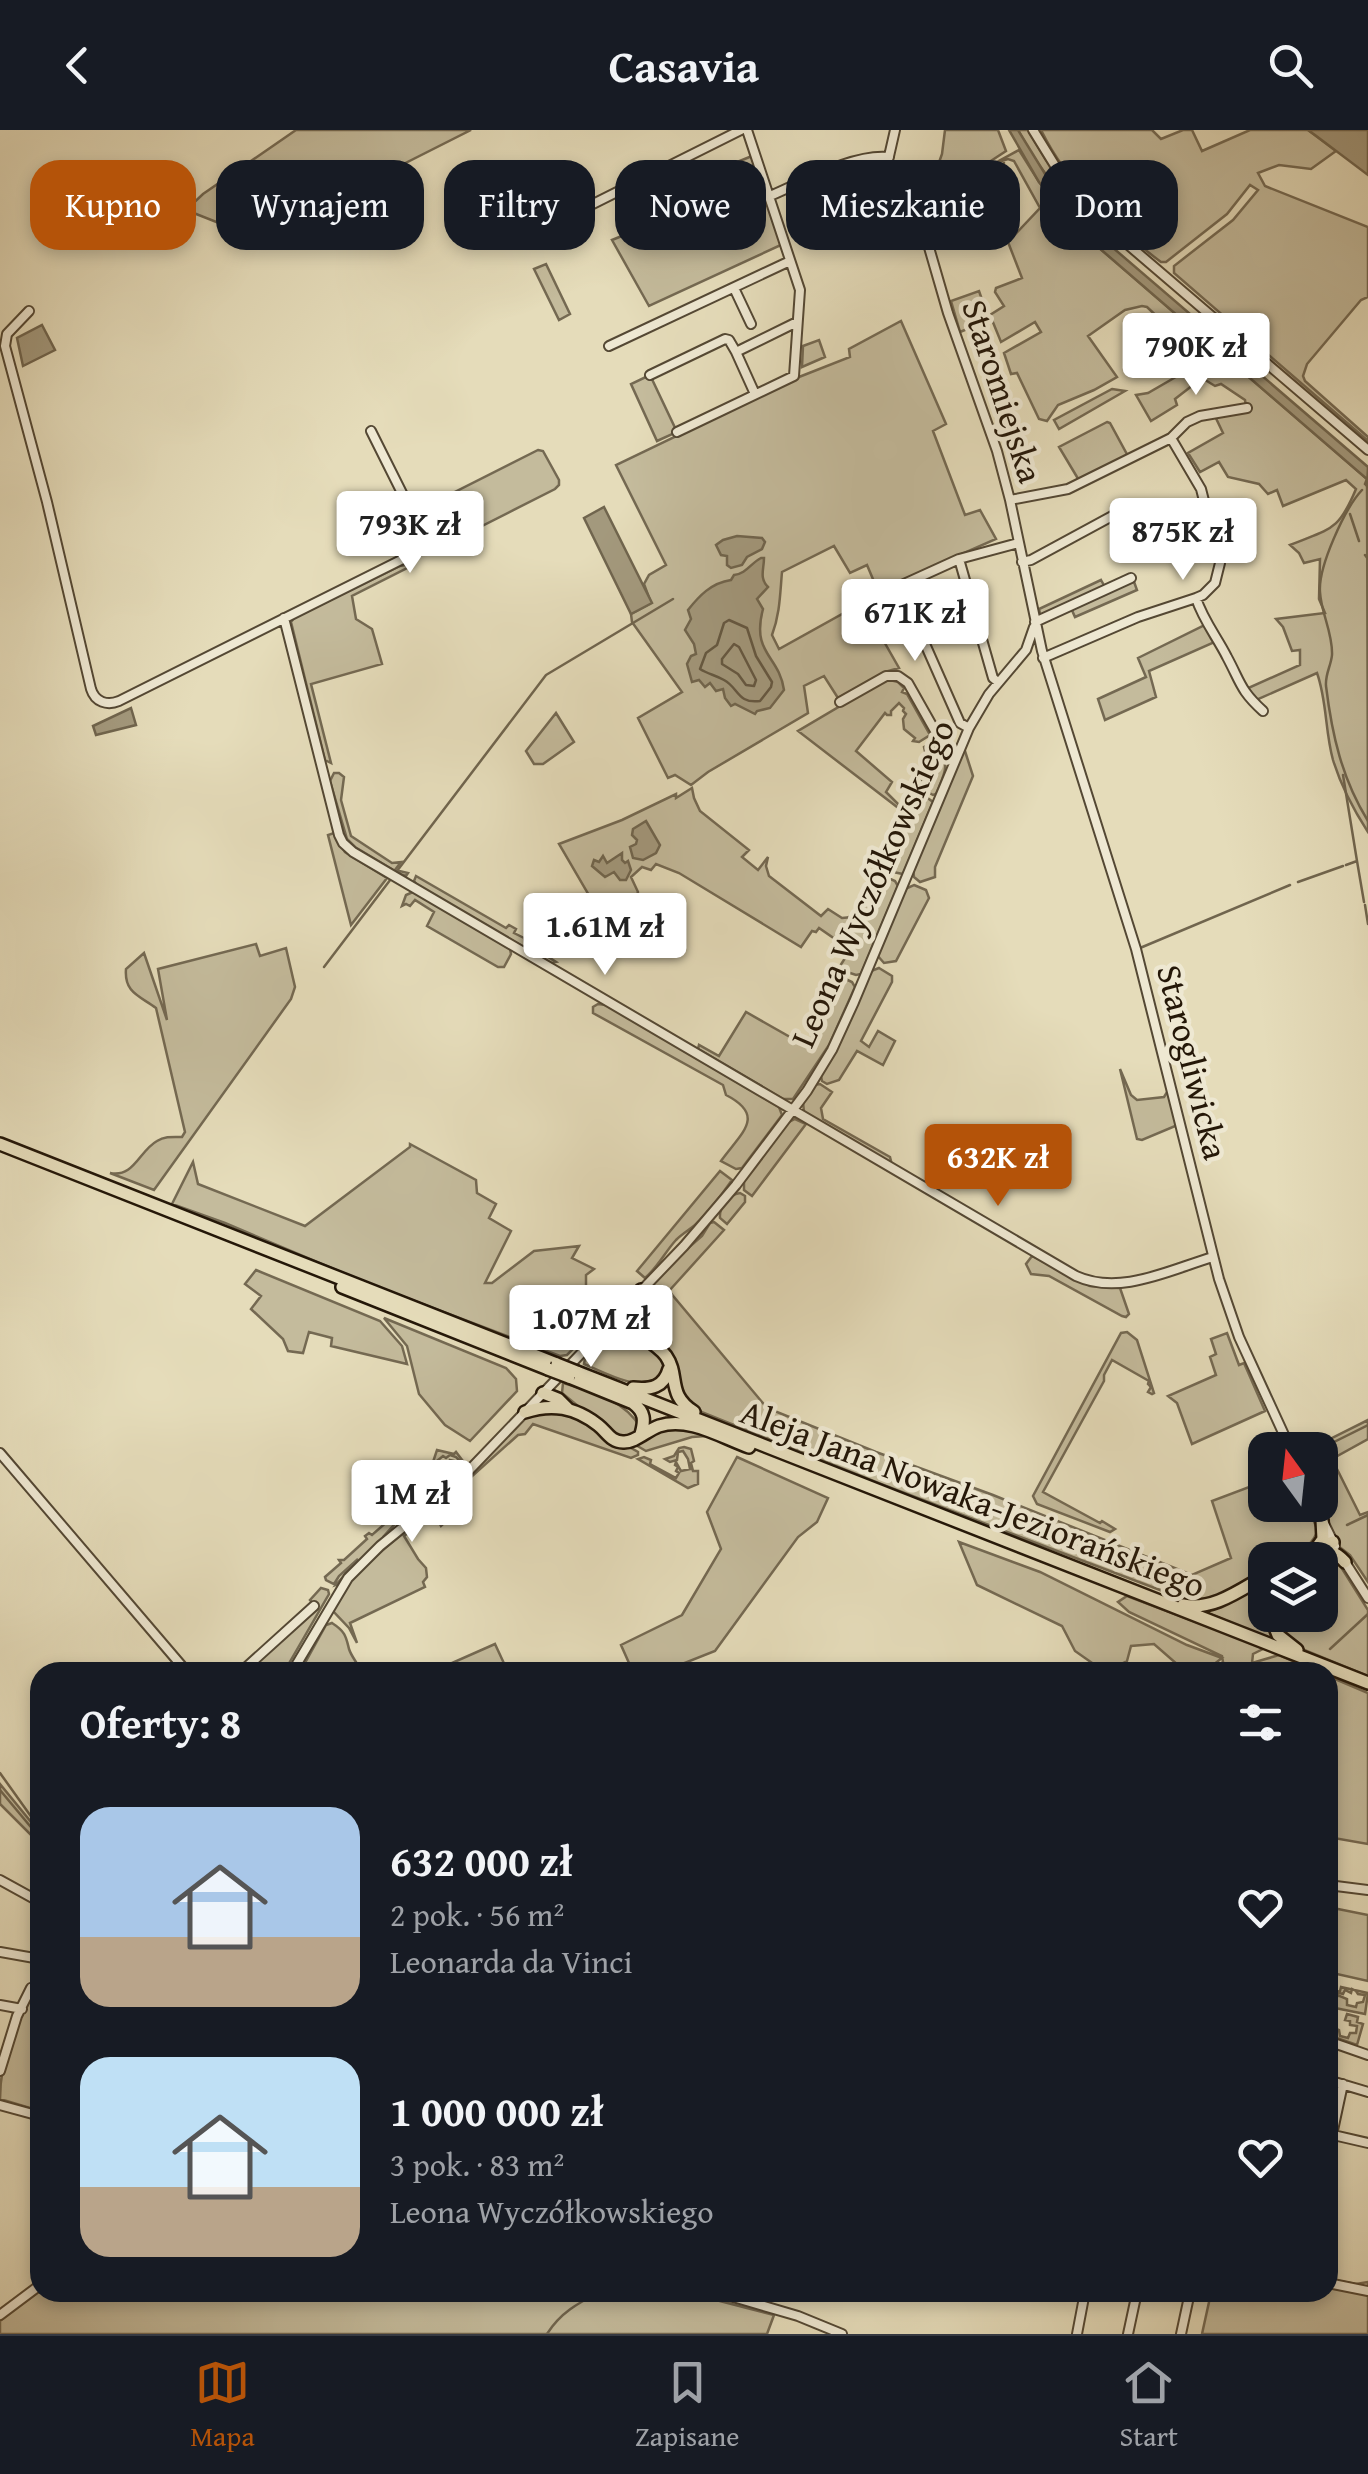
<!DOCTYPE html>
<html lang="pl">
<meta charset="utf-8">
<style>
:root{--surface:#171b24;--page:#20242c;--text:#f1f3f6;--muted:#9ea1a6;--line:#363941;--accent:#b45309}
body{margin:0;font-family:"Gentium Book Plus",serif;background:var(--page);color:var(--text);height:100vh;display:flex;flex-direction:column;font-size:38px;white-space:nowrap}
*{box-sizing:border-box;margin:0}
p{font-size:32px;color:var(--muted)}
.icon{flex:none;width:55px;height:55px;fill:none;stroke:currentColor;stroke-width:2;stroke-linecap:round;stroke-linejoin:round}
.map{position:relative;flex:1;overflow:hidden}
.panel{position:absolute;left:30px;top:1532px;width:1308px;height:640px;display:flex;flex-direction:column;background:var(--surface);border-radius:30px;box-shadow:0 5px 15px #0003}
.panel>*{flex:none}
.banner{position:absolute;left:30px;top:30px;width:1310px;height:90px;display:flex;gap:20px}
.needle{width:65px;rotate:345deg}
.fabs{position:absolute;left:1248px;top:1302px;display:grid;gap:20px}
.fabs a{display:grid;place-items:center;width:90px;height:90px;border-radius:20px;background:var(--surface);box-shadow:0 5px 15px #0003;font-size:50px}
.price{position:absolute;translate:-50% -85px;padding:0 22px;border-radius:10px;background:#fff;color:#222;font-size:32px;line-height:65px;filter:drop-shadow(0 2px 5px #0008)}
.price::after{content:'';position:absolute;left:50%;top:60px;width:30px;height:22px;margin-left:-15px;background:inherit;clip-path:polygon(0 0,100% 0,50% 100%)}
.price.current{background:var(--accent);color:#fff}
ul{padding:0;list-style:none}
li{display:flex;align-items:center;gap:30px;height:250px;padding:0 50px}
li span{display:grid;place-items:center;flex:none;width:280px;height:200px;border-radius:30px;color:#555}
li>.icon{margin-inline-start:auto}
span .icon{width:120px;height:120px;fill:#fffc;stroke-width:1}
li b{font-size:42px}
h2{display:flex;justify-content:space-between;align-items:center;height:120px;padding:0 50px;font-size:42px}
.pill{padding:0 35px;border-radius:30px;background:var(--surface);box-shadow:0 5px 15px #0003;font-size:35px;line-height:90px}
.pill.current{background:var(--accent);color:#fff}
header{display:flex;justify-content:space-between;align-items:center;height:130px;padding:0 50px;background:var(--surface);font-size:45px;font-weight:700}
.dock{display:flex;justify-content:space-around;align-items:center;height:140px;border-top:2px solid var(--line);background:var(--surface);font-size:28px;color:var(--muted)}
.dock a{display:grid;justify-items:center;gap:5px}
.dock .current{color:var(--accent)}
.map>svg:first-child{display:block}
.green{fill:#c4bb9c;stroke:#746952;stroke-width:2.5}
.water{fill:#a3997d;stroke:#70654e;stroke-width:2.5}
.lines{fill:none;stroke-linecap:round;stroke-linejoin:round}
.shore{stroke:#645842;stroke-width:2.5}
.stream{stroke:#70654e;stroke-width:2.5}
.minor-casing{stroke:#544834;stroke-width:12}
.major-casing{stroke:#241708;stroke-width:16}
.minor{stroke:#eee8d2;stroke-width:8}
.major{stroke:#e5dcba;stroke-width:11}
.major-bridge-casing{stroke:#241708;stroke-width:16;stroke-linecap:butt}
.major-bridge{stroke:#e5dcba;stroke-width:11}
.labels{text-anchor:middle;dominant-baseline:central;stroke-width:9;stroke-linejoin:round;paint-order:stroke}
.street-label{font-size:35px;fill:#241708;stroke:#eee8d2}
</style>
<header><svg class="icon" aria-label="back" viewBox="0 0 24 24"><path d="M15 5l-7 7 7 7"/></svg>Casavia<svg class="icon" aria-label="search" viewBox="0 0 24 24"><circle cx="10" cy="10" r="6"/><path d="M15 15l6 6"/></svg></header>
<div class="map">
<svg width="1368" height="2204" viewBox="0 0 1368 2204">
<rect width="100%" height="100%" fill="#e5dcba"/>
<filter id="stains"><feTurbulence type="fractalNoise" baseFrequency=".002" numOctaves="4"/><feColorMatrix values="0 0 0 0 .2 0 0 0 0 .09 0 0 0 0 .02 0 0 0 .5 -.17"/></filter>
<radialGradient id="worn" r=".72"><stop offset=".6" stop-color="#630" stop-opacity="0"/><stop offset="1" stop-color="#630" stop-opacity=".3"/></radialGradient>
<!-- green -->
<path class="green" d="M296 0H471L257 108 186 80 203 64Z
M945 0H998L1006 21 942 63 923 79 916 76 903 53 913 51 919 45 922 46V34L937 38 942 24Z
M1018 0H1028L1046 30 1079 75 1072 79 1033 27Z
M1041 0H1152L1161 9 1183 0H1192L1202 21 1250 0H1308L1336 21 1311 39 1279 35 1258 43 1265 56 1368 97V167L1361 170 1307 234 1303 246 1305 251 1368 307V311L1174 143V136L1233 90 1258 60 1250 55 1227 84 1166 132H1161C1113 96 1068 55 1041 0Z
M1019 20 1039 52 1083 104 1367 349 1368 702C1353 679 1341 656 1333 630 1325 601 1327 571 1317 543L1254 571 1246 559 1300 535V520L1292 521 1283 497 1276 489 1325 483 1319 469 1320 429 1304 433 1299 423 1290 415C1331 398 1338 402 1356 359L1346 350 1283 376 1277 360 1268 364 1259 354 1228 347 1219 332 1200 342 1188 323 1223 303 1213 282 1246 276 1245 270 1221 254 1215 256 1202 248 1175 269 1177 275 1151 291 1136 265 1148 263 1193 237 1194 234 1177 201 1167 196 1147 177 1142 176 1125 180 1088 206 1117 247 1094 260 1058 275 1047 291 1039 289 1017 243 1011 244 1004 223 1041 202 1035 192 1001 212 990 185 1004 176 995 162 996 158 1022 148 1008 112 1040 78 1014 31 1008 29 995 33Z
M752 26 783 114 649 176 612 110 729 63 720 39Z
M546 134 570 184 559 190 534 139Z
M979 161 989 190 960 202 951 171Z
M901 191 946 294 933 301 965 385 980 380 996 409 878 461 867 435 850 443 834 416 782 442C780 464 780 484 772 505L779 519 862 473 899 538 885 542 838 568 824 546 804 556 808 583 708 642 691 655 675 645 668 648 638 588 682 562 632 492 631 484 651 473 644 454 649 445 666 435 616 335 799 247 850 227 849 219Z
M819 210 825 227 802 237 803 216Z
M650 245 677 302 657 311 631 254Z
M1112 259 1125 261 1059 299 1054 290Z
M1107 292 1110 293 1129 328 1080 352 1059 317Z
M538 320 543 321 559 350V355L555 359 474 400 470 397 468 389 463 383 449 381C443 377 443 372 447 366Z
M406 435 409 437 352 466 356 489 372 499 382 534 311 554 331 633 325 630 324 626 291 492 294 488 400 436Z
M1133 449 1137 460 1075 487 1071 478Z
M1101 450 1106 459 1041 488 1039 479Z
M1207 494 1217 511 1149 541 1156 567 1105 590 1098 569 1146 547 1138 528Z
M890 550 898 552 904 558 902 562 907 564 930 605 919 612 913 611 915 608 904 599 903 589 906 584 903 581 904 578 899 573 891 581V585H887L885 583 856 621 892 652 886 662 901 677 908 678 918 666 915 663 918 661 933 672 903 744 888 741 910 687 798 601 881 552Z
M556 583 574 612 543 634H534L526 621Z
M931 612 937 613C950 637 946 640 936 664L933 665 926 661 916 642 927 630 924 617Z
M964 618 973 646 935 737V747L920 752 914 747 913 739Z
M334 643H339L344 647 341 670 351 706 392 733 401 732 395 740 408 743 406 746 400 744 355 717 347 709 330 651Z
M692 658 694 668 700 681 749 720 742 727 758 740 768 727 766 736 769 746 821 786 828 779 842 788C861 788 864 773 870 758L876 757 886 747 895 751 898 756 861 844 856 845 838 839 849 822 845 819V816L819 798 816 802 812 801 801 817 679 743 656 734 651 740 642 737 631 747 638 762 631 780 616 789 594 774 559 714 622 690 676 664V668Z
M334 703 345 722 387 748 351 795 328 705Z
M416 746 506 798 509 795 516 799 514 803 524 808 525 812 556 832 551 833 417 755 414 751Z
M914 755 926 760 929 768 896 831 884 833 877 825 905 759Z
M413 762 510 819 511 824 504 837H498L427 796 434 782 415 770 410 776 406 774 402 776 406 765Z
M256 814 260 826 286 818 295 857 291 869 154 1060 110 1043C134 1048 139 1021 157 1011 165 1006 173 1007 182 1007L185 1002 156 878C140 866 124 863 126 839L144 823 167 890 158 839Z
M879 838 892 846V852L861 911 869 917 878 901 895 911 883 935 857 921 839 950 827 954 822 951 821 946 846 900 871 841Z
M841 847 852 852 855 857 829 915 793 969H783L698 919 699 915 719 926 746 882 806 916C817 897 835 874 836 851Z
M598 874 606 875 779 977 782 985 742 1038 736 1039 721 1031C741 1003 767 986 726 965L723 955 593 883V877Z
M1120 939 1131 965 1137 970 1164 967 1169 959 1180 994 1142 1010 1137 1009Z
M820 954 832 962 821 978 823 989 890 1027 891 1031 889 1032 804 982 803 972 814 955Z
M795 989 806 994 752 1066 744 1060V1048L785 994Z
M410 1014 476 1050 477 1063 496 1074 489 1088 511 1101 485 1153H492L534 1121 579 1116 572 1128 594 1139 586 1145V1155L603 1175 622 1158 632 1159 567 1225 560 1226 367 1153 225 1093 172 1074 193 1032 198 1054 305 1096 410 1017Z
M720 1041 732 1050C721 1066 709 1082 695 1095 689 1100 682 1104 676 1110 665 1122 658 1137 645 1148L637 1141Z
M740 1063 745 1066V1072L727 1094 720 1088C719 1077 728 1065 740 1063Z
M714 1092 724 1100 669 1161 767 1278 876 1322 993 1365 1192 1445 1231 1428 1212 1371 1265 1351V1375H1307L1318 1401C1306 1425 1291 1430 1265 1430V1441L1209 1471 1194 1473 881 1354 694 1279 681 1261 677 1233 672 1224 644 1195 639 1181 644 1164 679 1126 702 1106 710 1093Z
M1032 1126 1090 1156 1120 1158 1129 1184 1126 1187 1122 1186 1049 1146 1031 1144 1026 1134Z
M256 1140 380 1191 402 1216 407 1234 331 1216 332 1208 309 1202 303 1223 288 1221 283 1209 251 1179 261 1166 245 1154Z
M384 1188 506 1238 516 1249 517 1261 470 1311 445 1295 419 1264 407 1216Z
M612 1202H628L662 1230 664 1240 658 1252C631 1258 608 1244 584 1234 585 1220 600 1210 612 1202Z
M1127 1202 1137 1210 1154 1263 1152 1264 1148 1262 1151 1257 1148 1254 1149 1251 1112 1230 1104 1245V1251L1043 1362 1100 1393 1102 1391 1115 1399 1110 1402 1037 1374 1033 1366 1121 1203Z
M1227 1203 1239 1235 1244 1233 1265 1281 1192 1314 1177 1273 1168 1266 1216 1245 1210 1227 1216 1224 1211 1209Z
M563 1253C594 1262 624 1270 641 1298L632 1307H616L562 1263Z
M542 1278 570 1283 638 1322V1325L631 1328 533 1294 525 1304 518 1305 441 1374 513 1298 531 1283Z
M1368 1290V1309L1332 1329 1360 1385 1368 1382V1452L1350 1425 1333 1412 1315 1375H1320V1320H1308Z
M685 1295 706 1306 692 1307 646 1321 634 1314 654 1301Z
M684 1317 691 1319 694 1331 691 1333 693 1341H698V1354L688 1358 638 1329 644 1327 651 1330 650 1334 676 1348 679 1343 676 1341 678 1337 675 1335 676 1332 681 1341 690 1339 688 1329 683 1321 678 1322 677 1330 670 1332 665 1329 674 1326 679 1318Z
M437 1320 454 1324 456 1322 466 1335 435 1364 426 1355 427 1351 431 1352 450 1334V1330L454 1331 430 1355 436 1361 464 1335 456 1327 450 1325 446 1328 443 1326 432 1335Z
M737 1327 828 1368 817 1392 798 1407 715 1521 662 1542H633L621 1515 682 1485 721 1419 707 1382Z
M422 1361 427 1370 402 1386 383 1407 397 1397C379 1417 357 1433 339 1454L336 1455 358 1429 339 1446 334 1454 326 1450 325 1447 341 1433 339 1430H344L367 1409 365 1406 369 1403 372 1405Z
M432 1380 436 1381 443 1394 441 1396 434 1383 404 1406 418 1429 426 1438 427 1447 423 1452 425 1457 350 1493 357 1513 349 1498 333 1481 350 1450 385 1418Z
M959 1412 1040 1442 1187 1515 1222 1528 1204 1542H1186L1154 1514 1131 1516 1127 1531 1105 1542 1075 1521 1062 1496 977 1455Z
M1324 1426 1336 1429 1368 1480V1546L1297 1517 1283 1507 1273 1485H1320V1430H1311Z
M1265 1450V1485L1280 1513 1205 1482Z
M321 1458 328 1460 329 1464 284 1542H250L253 1535 316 1477 310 1470Z
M1127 1466 1265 1518 1253 1524 1252 1533 1279 1525 1319 1542H1209L1223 1532 1222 1526 1129 1482 1118 1472Z
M332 1493C346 1502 346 1507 349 1519 352 1528 358 1533 361 1542H343L327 1534 320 1537 315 1542H300L326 1495Z
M495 1514 508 1542H434L436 1540Z
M1328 1546 1368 1563V1714L1328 1707Z
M0 1654 40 1703V1714L0 1674Z
M1328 1777 1368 1785V1851L1328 1842Z
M40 1847V1981L0 1969C0 1927 18 1882 40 1847Z
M1341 1857 1368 1863 1365 1884 1335 1878 1337 1867 1335 1864 1347 1869V1875L1356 1877 1357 1873 1363 1872 1365 1865 1358 1864 1356 1861 1352 1859 1351 1863 1345 1860 1343 1864 1336 1862 1340 1861Z
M1347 1884 1358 1887 1357 1892 1363 1894 1357 1915 1328 1905 1330 1898 1328 1895 1339 1900 1340 1906 1348 1908 1350 1903H1356L1357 1896 1350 1895V1891L1345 1890Z
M1328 2149 1356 2154 1368 2152V2204H1202L1211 2163 1328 2162Z
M40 2161 685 2162 774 2185 767 2204H0V2191Z"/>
<!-- water -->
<path class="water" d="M1009 0H1018L1050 52 1083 92 1368 337 1367 356 1365 354 1367 349 1083 104 1039 52Z
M1308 0H1368V45L1315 5Z
M42 195 55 220 23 236 17 208Z
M604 377 652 473 631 484 584 388Z
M737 406 762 408 765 412 762 419 747 427 742 435 731 438 727 435V426L721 425 716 415 723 410Z
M761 428H764C764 439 759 448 768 457L757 469 763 479C751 524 779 525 784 560L770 578 757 581 755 584 735 574 731 576 725 568 723 559 716 561 710 553 705 557 699 550 692 552 687 534 691 526 696 524 694 514 685 500 691 489 688 480C699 466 711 453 731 450L734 445C746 444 751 433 761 428Z
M131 578 136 595 96 605 93 596Z
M646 691 660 715 656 723 643 730 633 728 630 717 636 714 637 710 632 705 633 699Z
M622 723V730L625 733 628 731 631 740 626 750H620L614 742 605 747 592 736 594 730 599 732 603 726 607 733Z"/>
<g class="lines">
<!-- shore -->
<path class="shore" d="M729 490 747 498 756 526 772 552 771 557 760 571C737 574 739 558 724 550 715 545 708 544 700 539L706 523 717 515 724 493Z
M734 514 739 517 756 550 754 556 746 555 738 544 722 534V529Z"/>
<!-- stream -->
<path class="stream" d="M951 64 1004 33
M1362 360C1345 378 1318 437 1320 462 1321 483 1333 503 1332 525 1331 536 1325 544 1326 556 1332 605 1342 649 1368 691
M1350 384 1359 411
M1365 425 1368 429
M1343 645 1357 731 1346 735
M1357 731 1364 772
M1298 752 1343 736
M1365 775 1368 794
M1140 818 1290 755
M324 837 546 545 673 469
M1318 1320 1368 1295
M1347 1395 1368 1385
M1330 1519 1368 1484
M0 1643 40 1699
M0 1660 40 1708
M547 2204C560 2183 578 2173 600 2162"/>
<!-- minor casing -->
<g class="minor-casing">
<path id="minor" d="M895 0 887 35V43L915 86 928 114 948 183 997 321 1010 370 1042 521 1136 819 1219 1149 1239 1207 1291 1320
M1033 0 1062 47 1105 95 1368 320
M770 66C803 52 854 23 889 27
M529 106 741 0
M734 158 751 194
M29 181 7 204 5 216 47 372 91 559C95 572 107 576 119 571L435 413 445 404
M609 216 790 131
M736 222 755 264
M650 245 725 209 729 210 736 222 797 192
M371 301 413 385
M677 302 794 246 800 160 747 0
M1010 370 1068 359 1171 308 1187 292 1200 286 1247 278
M442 396a12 12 0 1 1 24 0a12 12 0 1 1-24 0Z
M959 429 993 548 998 552
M1022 432 1031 430 1127 378
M899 455 960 593 969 598
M1196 468C1203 490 1217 507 1227 527 1241 553 1240 560 1263 581
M869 470 959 429 1018 413
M284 488 339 705 343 713 353 722 1076 1146C1120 1166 1169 1140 1213 1127
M1035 492 1131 448
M1043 528 1138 487 1196 468 1203 465 1215 453 1220 433 1201 359 1171 308
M840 572 886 546H898L908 553 947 622 956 628
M0 1323 187 1542
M1315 1375 1335 1416
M1345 1432 1368 1468
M241 1542 314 1476
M292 1542 348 1448 380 1416 456 1354 684 1116 736 1055 807 961 832 920 854 872 969 598 989 564 1026 520 1034 497
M0 1750 40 1772
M1328 1755 1368 1760
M0 1822 40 1829
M0 1875 22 1879
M1328 1911 1368 1925
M0 1941 17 1886 31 1858
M1328 1950 1368 1962
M0 1975 40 1986
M1329 2004 1368 2013
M1332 2005 1343 1954
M1328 2153 1368 2161
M716 2162 798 2186 842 2204
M0 2185 40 2155
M1077 2204 1085 2162
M1128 2204 1137 2162
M1181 2204 1190 2162"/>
</g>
<!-- major casing -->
<g class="major-casing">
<path id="major" d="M0 1014 557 1234
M342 1157 548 1239
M618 1183C627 1204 653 1208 666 1226 680 1246 666 1264 694 1282
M636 1194 633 1176 641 1160
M595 1208 612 1198 628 1199
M577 1242 1368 1553
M569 1247 633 1273C645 1282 645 1290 641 1304
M633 1258C651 1260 664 1257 669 1239
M543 1263 558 1269 568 1279
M525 1282C552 1273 575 1277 598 1295 607 1302 611 1312 623 1312 635 1313 647 1300 659 1296 688 1286 721 1307 749 1317
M1318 1416 1323 1409 1322 1390
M1317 1424C1330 1420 1336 1422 1345 1432
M1294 1430 1333 1412
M1183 1475C1213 1481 1240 1460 1265 1446
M1270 1485 1278 1505 1297 1520"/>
</g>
<!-- minor -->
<use href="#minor" class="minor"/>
<!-- major -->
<use href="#major" class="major"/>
<!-- major-bridge casing -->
<g class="major-bridge-casing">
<path id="major-bridge" d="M557 1234 577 1242
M548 1239 569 1247"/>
</g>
<!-- major-bridge -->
<use href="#major-bridge" class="major-bridge"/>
</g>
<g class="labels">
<!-- street labels -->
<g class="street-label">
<text transform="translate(1003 261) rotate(72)">Staromiejska</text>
<text transform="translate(872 753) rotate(-66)">Leona Wyczółkowskiego</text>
<text transform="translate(1193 932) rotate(76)">Starogliwicka</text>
<text transform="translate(973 1368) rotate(21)">Aleja Jana Nowaka-Jeziorańskiego</text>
</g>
</g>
<rect width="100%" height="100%" filter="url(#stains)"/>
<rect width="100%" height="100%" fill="url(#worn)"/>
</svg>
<div class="fabs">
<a><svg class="needle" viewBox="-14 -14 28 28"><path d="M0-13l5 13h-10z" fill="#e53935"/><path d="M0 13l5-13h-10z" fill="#9ea1a6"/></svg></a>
<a><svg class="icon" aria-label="layers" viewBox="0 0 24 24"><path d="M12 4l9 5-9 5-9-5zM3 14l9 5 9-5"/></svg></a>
</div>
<b class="price" style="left:1196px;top:268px">790K zł</b>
<b class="price" style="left:410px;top:446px">793K zł</b>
<b class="price" style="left:1183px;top:453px">875K zł</b>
<b class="price" style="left:915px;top:534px">671K zł</b>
<b class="price" style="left:605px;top:848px">1.61M zł</b>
<b class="price current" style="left:998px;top:1079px">632K zł</b>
<b class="price" style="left:591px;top:1240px">1.07M zł</b>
<b class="price" style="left:412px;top:1415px">1M zł</b>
<div class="banner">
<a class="pill current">Kupno</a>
<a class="pill">Wynajem</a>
<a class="pill">Filtry</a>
<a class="pill">Nowe</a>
<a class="pill">Mieszkanie</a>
<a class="pill">Dom</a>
</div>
<section class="panel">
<h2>Oferty: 8<svg class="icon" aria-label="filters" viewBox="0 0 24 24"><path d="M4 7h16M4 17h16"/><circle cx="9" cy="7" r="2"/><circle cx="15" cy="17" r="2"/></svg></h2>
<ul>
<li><span style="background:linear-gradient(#a9c7e8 65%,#b9a48a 0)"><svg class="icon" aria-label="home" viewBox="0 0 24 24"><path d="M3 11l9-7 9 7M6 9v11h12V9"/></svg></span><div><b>632 000 zł</b><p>2 pok. · 56 m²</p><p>Leonarda da Vinci</p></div><svg class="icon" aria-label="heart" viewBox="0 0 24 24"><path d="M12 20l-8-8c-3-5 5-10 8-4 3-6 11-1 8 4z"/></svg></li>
<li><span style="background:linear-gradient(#bfe0f5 65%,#b9a48a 0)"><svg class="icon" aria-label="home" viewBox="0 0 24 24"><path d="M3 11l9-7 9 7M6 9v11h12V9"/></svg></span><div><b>1 000 000 zł</b><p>3 pok. · 83 m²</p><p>Leona Wyczółkowskiego</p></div><svg class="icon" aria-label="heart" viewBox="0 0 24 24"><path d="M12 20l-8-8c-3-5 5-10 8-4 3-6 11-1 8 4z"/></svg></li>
</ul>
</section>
</div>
<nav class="dock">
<a class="current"><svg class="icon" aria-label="map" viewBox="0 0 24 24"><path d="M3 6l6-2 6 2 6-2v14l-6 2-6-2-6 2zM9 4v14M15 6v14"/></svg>Mapa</a>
<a><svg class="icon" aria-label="saved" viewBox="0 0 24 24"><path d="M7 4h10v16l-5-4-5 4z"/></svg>Zapisane</a>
<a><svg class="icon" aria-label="home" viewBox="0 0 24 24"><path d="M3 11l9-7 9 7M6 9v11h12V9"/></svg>Start</a>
</nav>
